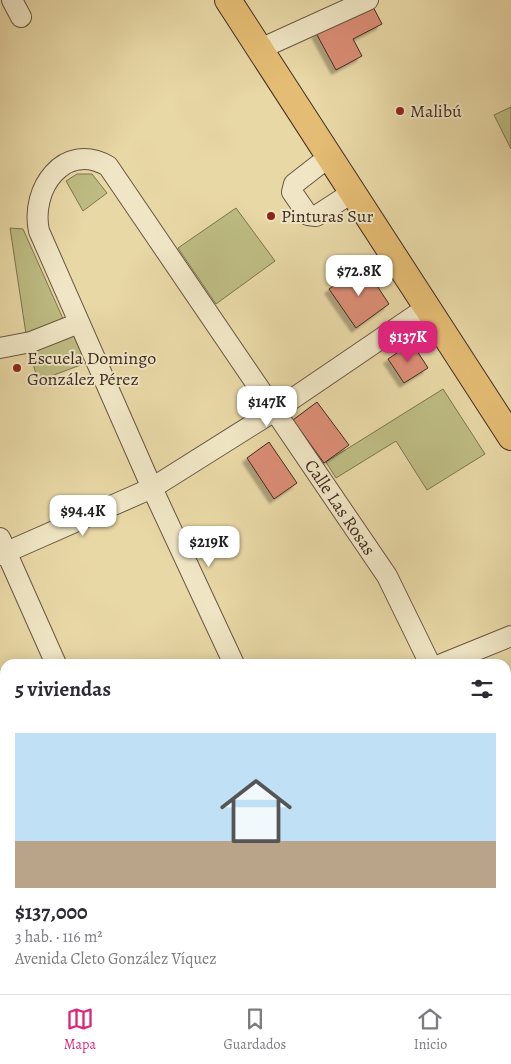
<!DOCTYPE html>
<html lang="es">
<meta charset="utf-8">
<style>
:root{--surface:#fff;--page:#f2f2f3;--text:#2b2b33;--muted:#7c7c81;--line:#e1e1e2;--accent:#db2777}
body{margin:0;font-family:Alegreya,serif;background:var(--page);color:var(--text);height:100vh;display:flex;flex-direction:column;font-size:19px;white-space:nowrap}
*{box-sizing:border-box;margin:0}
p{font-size:16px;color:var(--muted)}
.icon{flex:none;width:28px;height:28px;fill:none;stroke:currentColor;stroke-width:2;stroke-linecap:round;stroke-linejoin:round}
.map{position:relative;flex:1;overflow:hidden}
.drawer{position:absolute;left:0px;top:659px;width:511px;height:336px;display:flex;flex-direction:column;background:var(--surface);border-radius:15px 15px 0 0;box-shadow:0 2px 12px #0003}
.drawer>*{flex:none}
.price{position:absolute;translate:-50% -42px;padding:0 11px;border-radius:10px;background:#fff;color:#222;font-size:16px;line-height:32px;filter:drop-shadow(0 1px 2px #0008)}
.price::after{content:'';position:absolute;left:50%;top:30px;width:15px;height:11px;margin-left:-8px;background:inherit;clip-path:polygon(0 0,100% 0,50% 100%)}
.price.on{background:var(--accent);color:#fff}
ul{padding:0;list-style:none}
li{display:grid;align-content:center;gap:10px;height:265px;padding:0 15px}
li+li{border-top:1px solid var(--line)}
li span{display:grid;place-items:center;height:155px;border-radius:0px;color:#555}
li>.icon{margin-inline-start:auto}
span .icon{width:90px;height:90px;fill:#fffc;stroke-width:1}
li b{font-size:21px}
h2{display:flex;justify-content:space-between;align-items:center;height:60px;padding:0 15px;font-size:21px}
.tabs{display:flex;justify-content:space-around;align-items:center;height:70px;border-top:1px solid var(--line);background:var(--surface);font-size:14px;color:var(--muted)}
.tabs a{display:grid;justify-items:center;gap:2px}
.tabs .on{color:var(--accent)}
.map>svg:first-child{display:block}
.green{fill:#bdbc82;stroke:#7e7452}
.building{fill:#dc8e76;stroke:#3f2b23;filter:url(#shadow)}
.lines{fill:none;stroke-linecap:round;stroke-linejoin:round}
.minor-casing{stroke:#695644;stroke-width:22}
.major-casing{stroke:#3f2b23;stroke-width:28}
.minor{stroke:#f0e6c5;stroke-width:20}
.major{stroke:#e4bc73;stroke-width:26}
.poi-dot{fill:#8f2418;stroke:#f0e6c5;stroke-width:2}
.labels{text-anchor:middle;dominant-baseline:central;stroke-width:4;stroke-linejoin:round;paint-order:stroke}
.poi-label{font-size:18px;fill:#3f2b23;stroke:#f0e6c5;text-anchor:start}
.street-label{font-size:18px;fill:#3f2b23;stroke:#f0e6c5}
</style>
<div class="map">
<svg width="511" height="994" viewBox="0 0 511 994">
<defs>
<filter id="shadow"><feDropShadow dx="-4.5" dy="4.5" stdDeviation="1" flood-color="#0004"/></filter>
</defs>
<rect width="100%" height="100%" fill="#e8d8a6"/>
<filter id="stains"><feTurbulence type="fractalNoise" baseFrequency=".004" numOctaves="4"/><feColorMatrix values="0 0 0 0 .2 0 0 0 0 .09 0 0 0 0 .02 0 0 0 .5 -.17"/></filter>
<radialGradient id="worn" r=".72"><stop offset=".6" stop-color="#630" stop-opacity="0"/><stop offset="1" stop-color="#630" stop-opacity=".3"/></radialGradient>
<!-- green -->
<path class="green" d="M511 107V149L494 115Z
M77 174H92L107 193 83 211 66 181Z
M236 208 275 261 216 304 178 248Z
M10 228 23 229 64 321 26 334Z
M72 332 86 363 38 381 29 349Z
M443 389 485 454 427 490 396 441 336 478 326 462Z"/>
<!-- building -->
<path class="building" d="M371 3 382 24 353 39 362 56 336 70 316 33Z
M364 266 389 304 356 328 329 289Z
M412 343 428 368 404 383 388 359Z
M317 402 349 445 324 463 293 420Z
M269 442 297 483 274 499 247 458Z"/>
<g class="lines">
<!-- minor casing -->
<g class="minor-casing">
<g id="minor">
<path d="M12 0 21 17"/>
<path d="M260 49 368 0"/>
<path d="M330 156 294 184 292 192 308 215 316 216 353 192"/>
<path d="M0 348 31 342 79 323"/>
<path d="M0 538 56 664"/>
<path d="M0 555 152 488 276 410 426 308"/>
<path id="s1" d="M234 664 152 488 39 231C30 189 64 141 108 166L387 576 430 664"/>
<path d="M442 664 511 636"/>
<path d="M506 822 511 832"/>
<path d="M0 880 5 878"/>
<path d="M0 926 5 935"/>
<path d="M35 990 37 994"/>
<path d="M208 990 210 994"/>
<path d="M386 990 388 994"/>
</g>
</g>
<!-- major casing -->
<g class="major-casing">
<path id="major" d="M228 0 511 437"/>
</g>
<!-- minor -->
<use href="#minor" class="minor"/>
<!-- major -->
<use href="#major" class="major"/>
</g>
<!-- markers -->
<g class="poi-dot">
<circle cx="400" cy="111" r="5"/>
<circle cx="271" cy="216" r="5"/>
<circle cx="17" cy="368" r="5"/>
</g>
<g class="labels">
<!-- poi labels -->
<g class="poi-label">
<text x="410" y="111">Malibú</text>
<text x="281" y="216">Pinturas Sur</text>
<text x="27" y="358">Escuela Domingo<tspan x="27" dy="21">González Pérez</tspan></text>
</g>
<!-- street labels -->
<g class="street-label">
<text stroke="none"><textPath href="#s1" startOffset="1009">Calle Las Rosas</textPath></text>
</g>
</g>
<rect width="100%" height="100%" filter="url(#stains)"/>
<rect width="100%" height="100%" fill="url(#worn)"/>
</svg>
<b class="price" style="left:359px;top:297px">$72.8K</b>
<b class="price on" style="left:408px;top:363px">$137K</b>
<b class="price" style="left:267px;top:428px">$147K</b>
<b class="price" style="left:83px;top:537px">$94.4K</b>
<b class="price" style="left:209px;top:568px">$219K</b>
<section class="drawer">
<h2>5 viviendas<svg class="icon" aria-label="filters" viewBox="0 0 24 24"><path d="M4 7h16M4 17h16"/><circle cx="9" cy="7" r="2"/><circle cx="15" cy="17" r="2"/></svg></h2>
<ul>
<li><span style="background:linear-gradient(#bfe0f5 70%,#b9a48a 0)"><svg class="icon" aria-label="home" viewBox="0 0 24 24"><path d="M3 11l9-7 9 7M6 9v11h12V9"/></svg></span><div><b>$137,000</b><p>3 hab. · 116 m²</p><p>Avenida Cleto González Víquez</p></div></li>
</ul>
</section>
</div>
<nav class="tabs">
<a class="on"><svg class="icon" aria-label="map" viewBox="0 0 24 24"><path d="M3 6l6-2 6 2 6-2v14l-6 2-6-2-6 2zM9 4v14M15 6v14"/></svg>Mapa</a>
<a><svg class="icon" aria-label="saved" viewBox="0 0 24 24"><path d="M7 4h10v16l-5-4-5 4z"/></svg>Guardados</a>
<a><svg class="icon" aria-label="home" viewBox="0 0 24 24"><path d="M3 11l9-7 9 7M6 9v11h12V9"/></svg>Inicio</a>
</nav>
